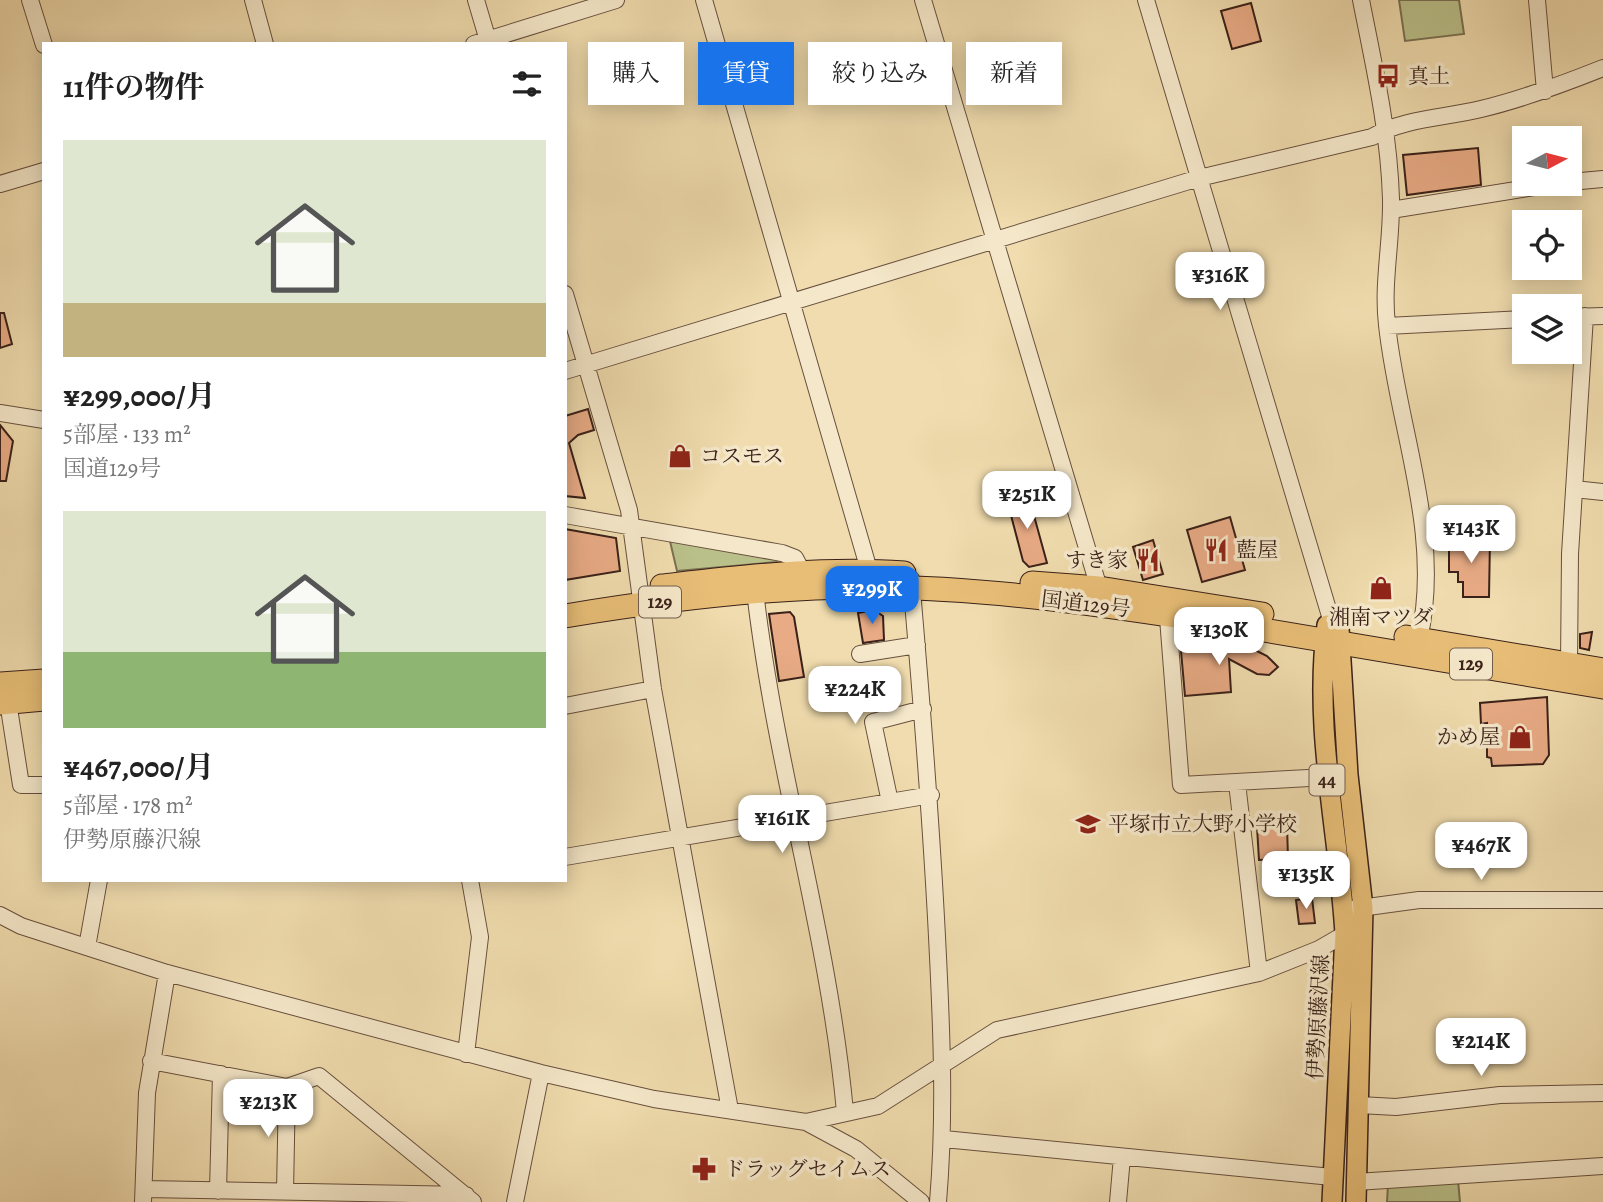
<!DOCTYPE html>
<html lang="ja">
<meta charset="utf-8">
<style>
:root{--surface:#fff;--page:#f2f2f2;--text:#222;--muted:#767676;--accent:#1a73e8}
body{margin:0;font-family:Alegreya,"Noto Serif JP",serif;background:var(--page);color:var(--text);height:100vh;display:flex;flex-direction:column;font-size:26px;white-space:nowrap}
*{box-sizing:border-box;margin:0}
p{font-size:23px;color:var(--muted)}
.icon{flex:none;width:38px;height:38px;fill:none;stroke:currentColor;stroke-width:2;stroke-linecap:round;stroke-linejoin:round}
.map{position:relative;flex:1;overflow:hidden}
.sheet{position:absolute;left:42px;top:42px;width:525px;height:840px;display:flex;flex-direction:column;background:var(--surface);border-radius:0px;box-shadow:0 4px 18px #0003}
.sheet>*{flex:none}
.guide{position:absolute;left:588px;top:42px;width:665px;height:63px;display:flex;gap:14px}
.needle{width:46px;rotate:83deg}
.buttons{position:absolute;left:1512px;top:126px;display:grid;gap:14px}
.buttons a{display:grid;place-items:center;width:70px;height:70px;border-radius:0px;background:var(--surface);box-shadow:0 4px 18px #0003;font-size:35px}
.price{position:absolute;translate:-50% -60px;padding:0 16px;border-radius:14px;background:#fff;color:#222;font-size:23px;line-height:46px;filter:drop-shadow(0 2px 4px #0008)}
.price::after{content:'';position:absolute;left:50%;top:42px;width:21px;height:16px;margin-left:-10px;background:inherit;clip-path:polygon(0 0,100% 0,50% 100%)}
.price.on{background:var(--accent);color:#fff}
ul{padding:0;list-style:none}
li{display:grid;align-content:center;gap:14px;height:371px;padding:0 21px}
li span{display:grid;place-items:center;height:217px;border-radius:0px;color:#555}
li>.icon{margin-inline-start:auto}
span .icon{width:126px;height:126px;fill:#fffc;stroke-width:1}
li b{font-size:30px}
h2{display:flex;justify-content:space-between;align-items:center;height:84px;padding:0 21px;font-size:30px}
.pill{padding:0 24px;border-radius:0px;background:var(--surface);box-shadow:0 4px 18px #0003;font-size:24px;line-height:63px}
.pill.on{background:var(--accent);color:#fff}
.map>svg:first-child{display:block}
.green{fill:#bac08a;stroke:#7a7052;stroke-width:2}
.building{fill:#e8ab85;stroke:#3a2119;stroke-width:2}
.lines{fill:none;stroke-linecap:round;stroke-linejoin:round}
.minor-casing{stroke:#68503e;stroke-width:18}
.major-casing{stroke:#3a2119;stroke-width:22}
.highway-casing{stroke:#3a2119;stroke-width:25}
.minor{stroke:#f5e8ca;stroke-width:16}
.major{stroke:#e8be77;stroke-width:19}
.highway{stroke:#e8be77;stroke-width:23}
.labels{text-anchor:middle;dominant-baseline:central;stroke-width:7;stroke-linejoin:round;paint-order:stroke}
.shield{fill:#f5e8ca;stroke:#725d4e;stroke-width:2}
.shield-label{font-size:19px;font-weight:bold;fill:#3a2119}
.poi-label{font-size:21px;fill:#3a2119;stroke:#f5e8ca;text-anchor:start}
.street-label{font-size:21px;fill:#3a2119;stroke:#f5e8ca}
</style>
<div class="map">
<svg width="1603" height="1202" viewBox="0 0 1603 1202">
<rect width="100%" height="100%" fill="#f0dcae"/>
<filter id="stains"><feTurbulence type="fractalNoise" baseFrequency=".00286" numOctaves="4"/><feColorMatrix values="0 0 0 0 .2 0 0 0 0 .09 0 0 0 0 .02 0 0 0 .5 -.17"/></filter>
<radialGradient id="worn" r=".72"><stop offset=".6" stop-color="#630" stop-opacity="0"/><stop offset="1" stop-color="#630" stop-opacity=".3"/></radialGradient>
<!-- green -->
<path class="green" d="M1399 0H1459L1464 34 1405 41Z
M669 537 778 559 777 562 677 571Z
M1458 1180 1460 1202H1387L1388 1185Z"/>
<!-- building -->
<path class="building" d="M1251 3 1261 41 1232 49 1221 11Z
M1478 148 1481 185 1407 195 1403 155Z
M0 313H4L12 344 0 348Z
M588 409 594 430 578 435 569 443 585 498 565 496V416Z
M0 425 13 441 6 481H0Z
M1028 494 1047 563 1029 567 1023 561 1007 500Z
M1230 517 1245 570 1202 582 1187 530Z
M565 529 616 538 620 571 565 580Z
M1449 538H1490L1489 597H1463V582H1458V572H1449Z
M1153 540 1163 574 1143 580 1133 547Z
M874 610 883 616 884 640 863 643 858 613Z
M790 612 794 617 804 677 779 681 769 614Z
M1592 632 1589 650 1580 648V634Z
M1198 641 1253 649 1267 656 1278 667 1269 675 1257 674 1229 659 1231 692 1185 696 1181 651 1206 649Z
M1547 697 1549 755 1543 764 1492 766 1491 758 1487 757V723L1481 724 1480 703Z
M1287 825 1288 859 1259 860 1257 827Z
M1312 898 1315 923 1299 924 1296 900Z"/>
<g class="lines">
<!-- minor casing -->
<g class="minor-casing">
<path id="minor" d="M30 0 44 45
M253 0 265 44
M476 0 489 44
M704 0 869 570
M923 0 1099 588
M1146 0 1330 616
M1361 0C1374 66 1389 131 1391 199 1392 241 1382 283 1387 325 1398 429 1443 534 1419 639L1422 648
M1537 0 1545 91
M474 44 616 0
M1570 182 1603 179
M0 184 44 171
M1391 210 1553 184
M565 294 629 510 653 689 730 1110
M1570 317 1603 316
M1387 326 1524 319
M565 371 1199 178 1372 137C1404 118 1445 118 1481 109 1523 99 1563 84 1603 68
M0 413 44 420
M1574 489 1603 492
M565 515 782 553 795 558 803 573
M911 579C922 705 932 830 938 957 942 1039 945 1120 938 1202
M754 582C773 760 829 934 845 1112
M1167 605 1181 785 1327 777
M860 654 917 645
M1569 664 1570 554 1585 316
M8 702 21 785H44
M565 706 653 689
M1237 783 1259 973
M890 802 873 722 923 709
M565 857 931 795
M1353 909 1419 900H1603
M0 915 21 926 167 973 541 1073 654 1099 806 1122 856 1149 921 1202
M87 947 99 880
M466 1054 480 937 470 880
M151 1061 287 1087 319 1076 473 1202
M1359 1105 1396 1107 1500 1095 1603 1093
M806 1122 878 1106 997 1030 1259 973 1319 949 1345 934 1349 928
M944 1139 1332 1177
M1356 1182 1603 1166
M144 1189 466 1195
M218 1191 221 1074
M285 1192 287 1087
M143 1202 147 1093 167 973
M515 1202 541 1073
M1118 1202 1122 1157"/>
</g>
<!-- major casing -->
<g class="major-casing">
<path id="major" d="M1327 625C1313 729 1339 831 1345 934L1332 1202
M1339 628 1348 775 1363 908 1356 1202"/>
</g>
<!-- highway casing -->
<g class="highway-casing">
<path id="highway" d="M1032 583 1099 588 1262 614
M662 586C742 577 823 567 904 573
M565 616C667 599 772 586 876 587 993 588 1111 606 1228 624 1353 644 1478 665 1603 687
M1406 637 1603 670
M0 684 44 681
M0 703 44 699"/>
</g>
<!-- minor -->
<use href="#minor" class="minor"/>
<!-- major -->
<use href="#major" class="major"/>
<!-- highway -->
<use href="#highway" class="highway"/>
</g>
<!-- icons -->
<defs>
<g id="bus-bare" transform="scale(1.89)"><path d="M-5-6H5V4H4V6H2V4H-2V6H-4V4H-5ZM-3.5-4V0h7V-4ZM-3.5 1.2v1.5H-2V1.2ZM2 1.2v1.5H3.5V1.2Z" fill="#8f2418" stroke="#f5e8ca" stroke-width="2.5" paint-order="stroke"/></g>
<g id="shop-bare" transform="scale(1.89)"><path d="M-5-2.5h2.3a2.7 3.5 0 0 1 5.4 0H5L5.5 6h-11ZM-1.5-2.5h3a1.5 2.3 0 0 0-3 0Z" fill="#8f2418" stroke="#f5e8ca" stroke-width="2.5" paint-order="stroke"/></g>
<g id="restaurant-bare" transform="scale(1.89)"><path d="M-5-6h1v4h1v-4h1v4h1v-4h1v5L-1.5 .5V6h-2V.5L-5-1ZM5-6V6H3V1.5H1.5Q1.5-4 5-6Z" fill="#8f2418" stroke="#f5e8ca" stroke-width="2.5" paint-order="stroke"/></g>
<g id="school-bare" transform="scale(1.89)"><path d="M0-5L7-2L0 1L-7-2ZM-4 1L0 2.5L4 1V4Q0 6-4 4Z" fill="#8f2418" stroke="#f5e8ca" stroke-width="2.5" paint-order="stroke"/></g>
<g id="pharmacy-bare" transform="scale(1.89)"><path d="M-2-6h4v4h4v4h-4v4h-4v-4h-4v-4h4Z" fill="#8f2418" stroke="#f5e8ca" stroke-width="2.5" paint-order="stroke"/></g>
</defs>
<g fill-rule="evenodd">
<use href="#bus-bare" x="1388" y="76"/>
<use href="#shop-bare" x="680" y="456"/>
<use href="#restaurant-bare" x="1216" y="550"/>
<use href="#restaurant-bare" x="1148" y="560"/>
<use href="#shop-bare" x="1381" y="588"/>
<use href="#shop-bare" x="1520" y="737"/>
<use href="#school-bare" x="1088" y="824"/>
<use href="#pharmacy-bare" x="704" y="1169"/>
</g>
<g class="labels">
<!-- shield labels -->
<g class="shield">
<rect x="639" y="586.5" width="42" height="31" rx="5"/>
<rect x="1450" y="648.5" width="42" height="31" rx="5"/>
<rect x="1309.5" y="764.5" width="35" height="31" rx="5"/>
</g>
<g class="shield-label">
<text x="660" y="602">129</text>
<text x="1471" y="664">129</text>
<text x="1327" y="780">44</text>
</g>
<!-- poi labels -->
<g class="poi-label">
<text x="1408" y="76">真土</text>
<text x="700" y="456">コスモス</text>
<text x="1236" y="550">藍屋</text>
<text x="1128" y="560" text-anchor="end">すき家</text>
<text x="1381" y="617" text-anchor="middle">湘南マツダ</text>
<text x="1500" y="737" text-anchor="end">かめ屋</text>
<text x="1108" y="824">平塚市立大野小学校</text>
<text x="724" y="1169">ドラッグセイムス</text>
</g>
<!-- street labels -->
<g class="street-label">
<text transform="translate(1086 604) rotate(7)">国道129号</text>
<text transform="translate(1318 1017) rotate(-87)">伊勢原藤沢線</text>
</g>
</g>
<rect width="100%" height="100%" filter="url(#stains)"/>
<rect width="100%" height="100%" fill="url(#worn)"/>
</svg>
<div class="buttons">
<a><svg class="needle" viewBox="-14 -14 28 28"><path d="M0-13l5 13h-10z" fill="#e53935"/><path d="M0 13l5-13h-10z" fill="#767676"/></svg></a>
<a><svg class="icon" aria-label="locate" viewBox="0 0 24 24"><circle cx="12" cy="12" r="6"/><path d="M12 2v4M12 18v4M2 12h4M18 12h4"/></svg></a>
<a><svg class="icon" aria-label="layers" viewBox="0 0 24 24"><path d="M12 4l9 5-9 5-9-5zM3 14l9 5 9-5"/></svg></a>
</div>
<b class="price" style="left:1220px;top:312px">¥316K</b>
<b class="price" style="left:1027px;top:531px">¥251K</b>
<b class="price" style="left:1471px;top:565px">¥143K</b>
<b class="price on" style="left:872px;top:626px">¥299K</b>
<b class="price" style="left:1219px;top:667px">¥130K</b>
<b class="price" style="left:855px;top:726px">¥224K</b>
<b class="price" style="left:782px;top:855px">¥161K</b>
<b class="price" style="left:1481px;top:882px">¥467K</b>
<b class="price" style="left:1306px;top:911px">¥135K</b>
<b class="price" style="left:1481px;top:1078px">¥214K</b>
<b class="price" style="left:268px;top:1139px">¥213K</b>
<div class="guide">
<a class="pill">購入</a>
<a class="pill on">賃貸</a>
<a class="pill">絞り込み</a>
<a class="pill">新着</a>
</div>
<section class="sheet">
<h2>11件の物件<svg class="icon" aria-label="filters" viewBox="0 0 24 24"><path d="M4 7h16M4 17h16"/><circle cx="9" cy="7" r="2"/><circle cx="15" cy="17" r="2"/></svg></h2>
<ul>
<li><span style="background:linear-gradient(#dfe7d0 75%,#c2b280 0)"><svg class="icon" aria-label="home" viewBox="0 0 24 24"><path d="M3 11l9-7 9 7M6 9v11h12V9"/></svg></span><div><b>¥299,000/月</b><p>5部屋 · 133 m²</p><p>国道129号</p></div></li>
<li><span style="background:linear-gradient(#dfe7d0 65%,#8fb573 0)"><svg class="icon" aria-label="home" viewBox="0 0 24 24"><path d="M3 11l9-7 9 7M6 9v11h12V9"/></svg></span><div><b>¥467,000/月</b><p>5部屋 · 178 m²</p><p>伊勢原藤沢線</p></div></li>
</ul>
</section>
</div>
